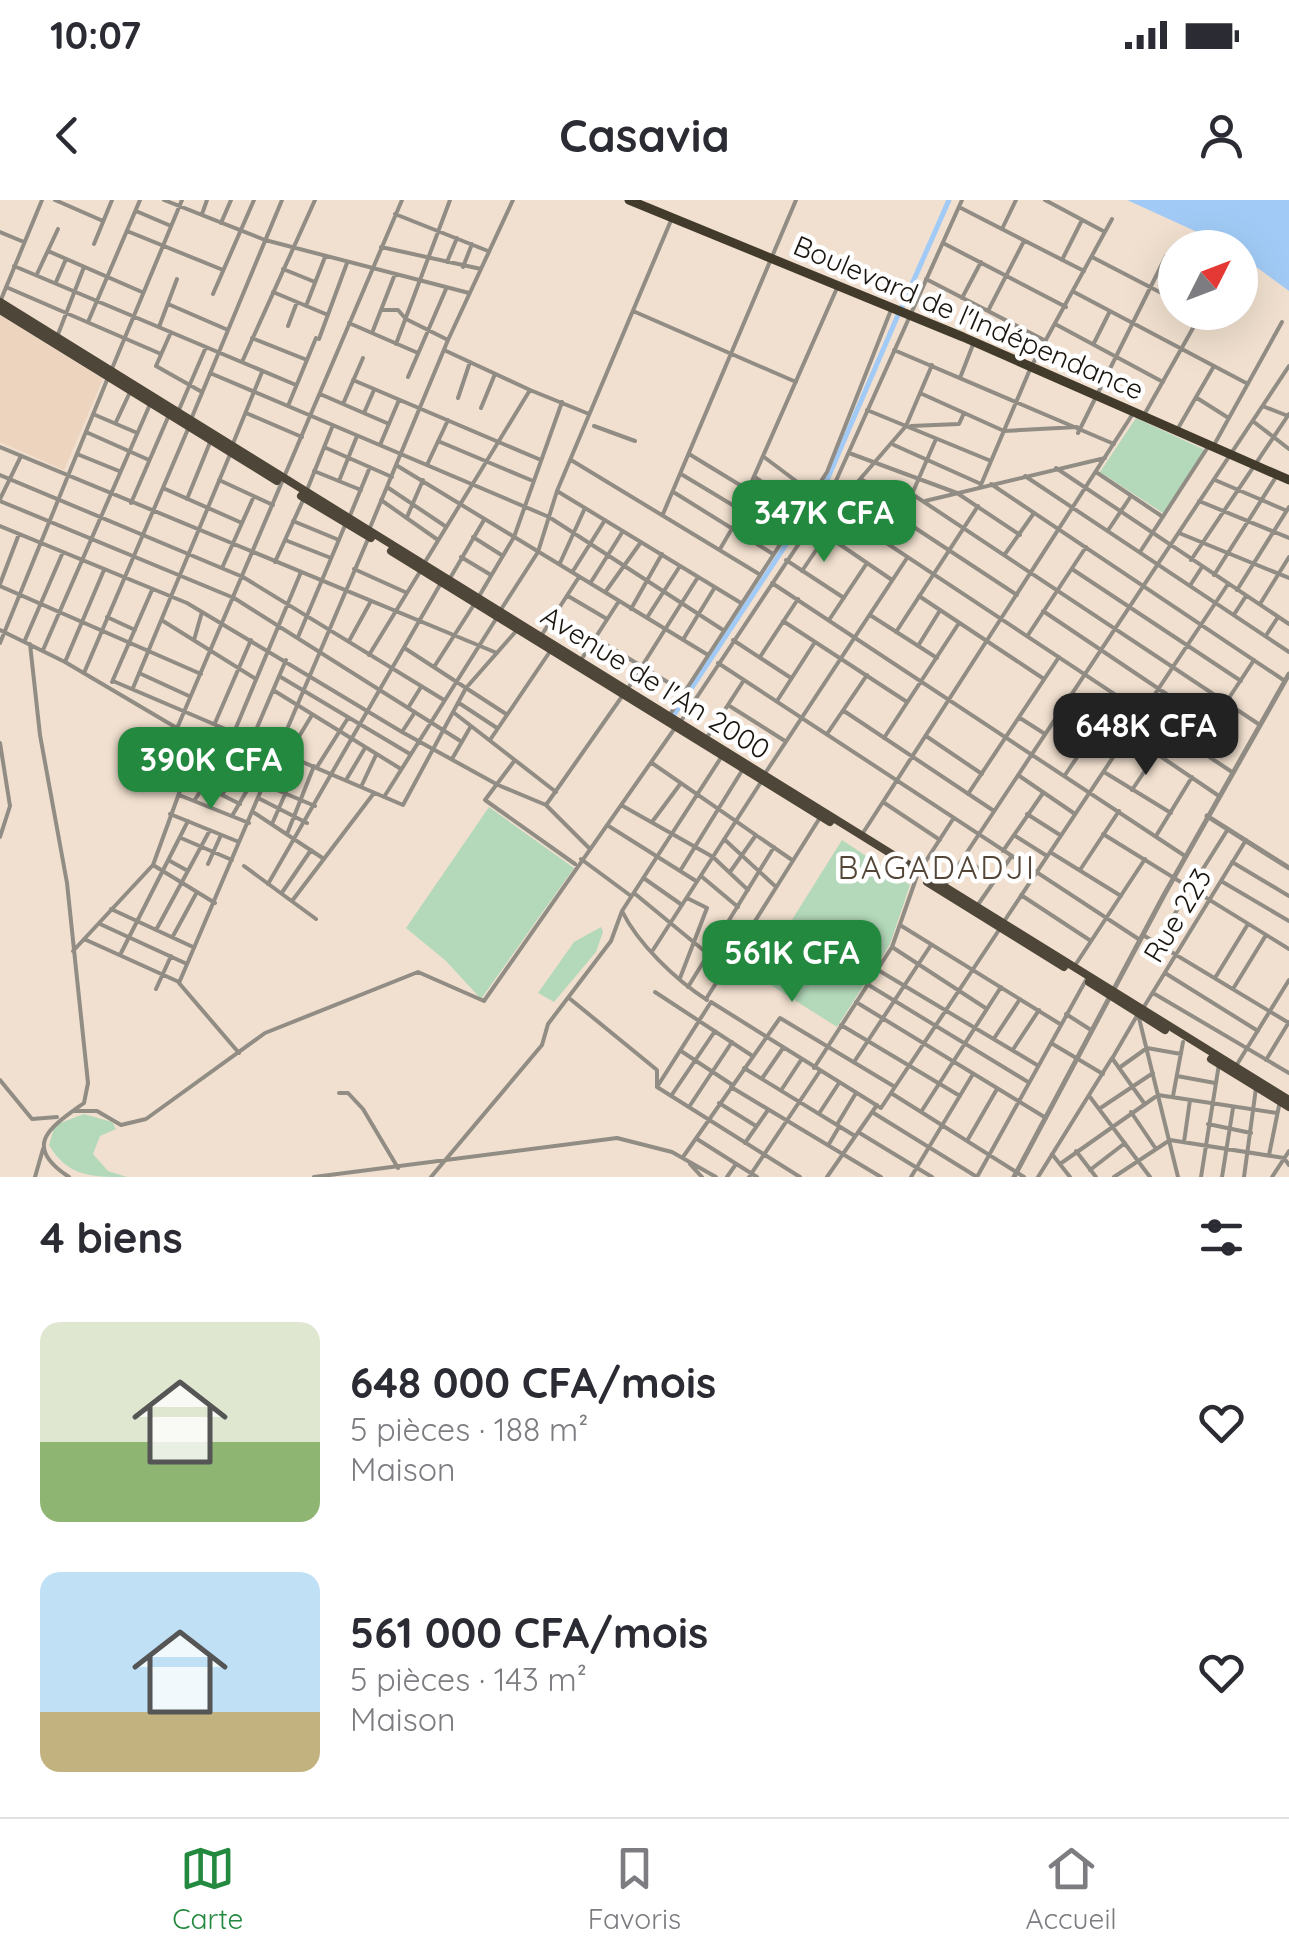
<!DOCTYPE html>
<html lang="fr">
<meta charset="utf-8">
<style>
:root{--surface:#fff;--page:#f2f2f3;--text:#2b2b33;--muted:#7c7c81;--line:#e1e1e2;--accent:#23893f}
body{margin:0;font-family:Quicksand,sans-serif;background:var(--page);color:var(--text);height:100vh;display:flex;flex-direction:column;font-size:38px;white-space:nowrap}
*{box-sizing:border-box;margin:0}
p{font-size:32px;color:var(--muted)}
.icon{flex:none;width:55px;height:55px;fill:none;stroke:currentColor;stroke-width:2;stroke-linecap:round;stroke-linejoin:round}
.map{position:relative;height:977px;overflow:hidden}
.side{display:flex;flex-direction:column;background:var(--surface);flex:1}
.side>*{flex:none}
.needle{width:65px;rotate:48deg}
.tools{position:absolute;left:1158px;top:30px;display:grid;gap:20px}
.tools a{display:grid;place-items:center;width:100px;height:100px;border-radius:50%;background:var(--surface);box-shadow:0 10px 40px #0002;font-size:50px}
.price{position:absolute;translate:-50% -85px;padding:0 22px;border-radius:20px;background:var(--accent);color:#fff;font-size:32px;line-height:65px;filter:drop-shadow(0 2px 5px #0008)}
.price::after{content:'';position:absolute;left:50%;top:60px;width:30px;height:22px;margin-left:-15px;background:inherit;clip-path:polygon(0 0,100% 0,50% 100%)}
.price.on{background:#222;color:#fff}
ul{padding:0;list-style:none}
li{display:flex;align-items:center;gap:30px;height:250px;padding:0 40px}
li span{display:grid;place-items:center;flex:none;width:280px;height:200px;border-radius:20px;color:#555}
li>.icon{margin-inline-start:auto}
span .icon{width:120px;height:120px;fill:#fffc;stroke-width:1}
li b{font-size:42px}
h2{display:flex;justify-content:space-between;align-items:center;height:120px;padding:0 40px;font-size:42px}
.status{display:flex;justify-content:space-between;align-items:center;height:70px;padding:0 50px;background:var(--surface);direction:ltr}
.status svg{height:28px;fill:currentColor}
header{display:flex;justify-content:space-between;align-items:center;height:130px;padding:0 40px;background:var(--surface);font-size:45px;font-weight:800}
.tabs{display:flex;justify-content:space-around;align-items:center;height:140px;border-top:2px solid var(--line);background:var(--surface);font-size:28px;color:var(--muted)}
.tabs a{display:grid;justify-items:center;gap:5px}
.tabs .on{color:var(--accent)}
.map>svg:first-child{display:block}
.built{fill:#ecd4be}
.green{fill:#b4d9ba}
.water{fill:#a1cbf6}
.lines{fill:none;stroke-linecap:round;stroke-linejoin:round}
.canal{stroke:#a1cbf6;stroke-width:5}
.minor{stroke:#918c84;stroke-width:4}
.tertiary{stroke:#918c84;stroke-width:5}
.primary{stroke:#4e4638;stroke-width:8}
.trunk{stroke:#423a2b;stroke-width:9}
.labels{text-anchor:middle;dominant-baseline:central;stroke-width:9;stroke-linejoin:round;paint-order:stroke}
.street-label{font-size:28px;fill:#1b150f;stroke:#fff}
.quarter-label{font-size:32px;letter-spacing:2.5px;fill:#544638;stroke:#fff}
</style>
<div class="status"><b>10:07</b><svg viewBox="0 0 49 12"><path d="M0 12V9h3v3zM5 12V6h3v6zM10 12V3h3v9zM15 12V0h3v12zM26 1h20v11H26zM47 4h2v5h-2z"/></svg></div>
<header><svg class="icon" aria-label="back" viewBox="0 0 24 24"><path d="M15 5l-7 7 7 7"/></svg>Casavia<svg class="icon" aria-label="person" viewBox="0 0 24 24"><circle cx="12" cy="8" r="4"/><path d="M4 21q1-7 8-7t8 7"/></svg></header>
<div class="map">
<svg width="1289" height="977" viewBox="0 0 1289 977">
<rect width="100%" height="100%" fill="#f1e0cf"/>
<!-- built -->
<path class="built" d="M0 115 103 179 64 270 0 242Z"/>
<!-- green -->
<path class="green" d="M1136 218 1205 250 1163 313 1100 272Z
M489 607 574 668 481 799 446 761 406 728Z
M842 640 910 685 890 744 837 827 739 765 766 720 785 731Z
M601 727 603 732 596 752 554 802 538 793 574 742Z
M84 914 112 922 116 929 100 936 93 954 108 971 127 977C91 977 68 977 49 945L55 925Z"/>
<!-- water -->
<path class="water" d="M1127 0H1289V91L1240 55V48L1230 47Z"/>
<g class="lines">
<!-- canal -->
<path class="canal" d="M901 109 949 0
M673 516 824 287 898 115"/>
<!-- minor -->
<path class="minor" d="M55 0 103 21
M164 0 265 40 469 93
M1045 0 1105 32
M959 7 1084 71
M136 11 171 26
M202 14 207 0
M395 14 488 51
M221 23 231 0
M1002 29 1016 0
M127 31 223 70
M0 32 24 42
M943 43 1066 107
M94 44 112 0
M381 47 481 69
M48 51 142 92
M1092 57 1175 100
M1062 60 1082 20
M447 62 457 38
M14 66 296 185
M463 67 472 44
M283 69 315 82
M37 74 58 29
M926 79 1046 141
M56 82 66 59
M6 87 161 154
M273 92 328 115
M1074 92 1248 184
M213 94 254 0
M962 98 981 62
M0 102 42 0
M168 104 228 130
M306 106 325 57
M382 110H398L406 119 448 140
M633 111 796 182
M988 111 1024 41
M88 122 140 0
M349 123 418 153
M1057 125 1163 182
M288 126 297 102
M159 127 177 79
M171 132 156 166 202 192
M372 133 395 74
M57 137 84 67
M252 138 307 160
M319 139 347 63
M1094 143 1110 111
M396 144 450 0
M444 150 530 190
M894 150 1114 244
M242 162 315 0
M111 171 182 0
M210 173 549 317 723 430
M408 177 446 89
M960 178 974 142
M353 180 541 260
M920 193 1004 231 1077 227
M320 194 389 224
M458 198 470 162
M1197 198 1227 217
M343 204 363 158
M288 206 316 138
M1265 207 1288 216
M481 208 495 174
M867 210 991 261
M178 212 206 147
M246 213 302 237
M364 213 374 190
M93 214 135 232
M1144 215 1202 112
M192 217 282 0
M116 222 131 190
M1254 222 1289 249
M594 226 635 241
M911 226 959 224 964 213
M1177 230 1214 166
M86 232 149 260
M1078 233 1166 56
M438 241 533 281
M380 245 399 200
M894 245 981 284
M1214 245 1282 122
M232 246 262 172
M0 247 497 453
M324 247 392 277
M849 253 957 293 1020 335
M77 254 119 271
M689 254 796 319
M764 257 812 293
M571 260 759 374
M396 265 708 455
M427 265 448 220
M1056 268 1289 424
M314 271 361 290
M1096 272 1163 317
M681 274 784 336
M0 275 243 377 444 500
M1025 276 1289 452
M755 277 800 309
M219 280 273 305
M862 280 907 302
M1215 280 1285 310
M339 281 357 236
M991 284 1285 481
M387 287 445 326
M980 287 1031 167 1112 19
M163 288 242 323
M307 290 333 225
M748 290 837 88
M557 291 741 403
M675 293 773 354
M912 294 1260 525
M845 297 896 318
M0 299 21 256
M187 299 211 240
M381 300 438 340
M0 301 234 398 462 542
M925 301 1105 258
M1199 301 1289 338
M131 303 169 215
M826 303 1232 572
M835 308 906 226 932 165
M663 314 796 0
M897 316 1017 395
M407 317 423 280
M349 318 370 267
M293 321 339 340
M0 326 187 403 402 532 498 585 546 605 588 647
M1109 329 1131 296
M369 330 448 140 513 0
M1179 333 1289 378
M826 335 892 380
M473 337 503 356
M285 340 331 358
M882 340 912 294 936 239
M720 349 753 293
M1140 352 1208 247
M1005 354 1034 313
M461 357 491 375
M786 360 844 398
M1191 360 1289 214
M275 362 304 298
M425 362 530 190 589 214
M560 363 585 308
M222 368 254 296
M354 369 405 392
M1072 369 1241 481
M573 371 605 320
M802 371 841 313
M1214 375 1276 277
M449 380 484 320
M591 382 623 331
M772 383 1185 656
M0 384 19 334
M1191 384 1202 367
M0 386 201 474
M1237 390 1289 307
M606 391 641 342
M568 396 607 419
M919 396 1044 479
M478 398 514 337 562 202
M1260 404 1289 357
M631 409 662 354
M500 411 538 352 557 291 672 18
M1043 411 1211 524
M1235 413 1246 396
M870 415 937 458
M648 416 680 366
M107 417 135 430
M829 420 867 363
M163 421 256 479
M783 421 907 502
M0 430 65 462 265 580
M896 432 978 306
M1267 434 1278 417
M1028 435 1086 347
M541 436 579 377
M298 437 346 323
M595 438 684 492
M684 438 715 387
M25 440 63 352
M194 440 202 412
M733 440 791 478
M349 441 371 401
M0 443 107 180
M30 444 40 535 67 683 88 883 84 903C52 926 20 945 69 977
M918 446 939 412
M406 449 506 514
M43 450 151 202
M369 455 421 370
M760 457 798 399
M581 460 619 401
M65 462 104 370
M718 463 1140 740
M434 467 475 403
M84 473 188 229
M139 473 189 496
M279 476 410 554
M113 481 403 605 466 488 518 429
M112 482 152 390
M133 488 231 252
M273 490 401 569
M627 490 698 377
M1070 497 1127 536
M777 501 815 442
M459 503 497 528
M728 505 785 541
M408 508 421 487
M844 511 994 611
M453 512 556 592
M1060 512 1093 534
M669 516 827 272 891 110
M1020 518 1045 534
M681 521 826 303 962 0
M215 523 251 440
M178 526 402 0
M402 532 415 512
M827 534 867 475
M926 536 982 574
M884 538 959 423
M706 539 744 480
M490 540 551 450
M0 543 10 606 0 637
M1196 548 1254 460
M289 553 312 515
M1157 554 1219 596
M452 559 471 526
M515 560 485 600 575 664
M652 563 792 660
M317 567 348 518
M1104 572 1171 613
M764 575 907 358
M1018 575 1075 614
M1065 575 1103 519
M186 577 240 604
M346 580 365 548
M265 585 315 606
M361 587 376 555
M1132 590 1171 532
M968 594 1059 457
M179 595 249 623
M222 595 241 565 286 460
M384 597 496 419
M260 599 307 623
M194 601 225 554 301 372
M883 602 940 640
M546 605 623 495
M621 605 713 657 748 690
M253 612 324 659
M170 614 239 642
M1027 614 1060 635
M232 616 256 575
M652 622 681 583
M272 624 300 560
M607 625 696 681
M287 634 314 566
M1103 634 1289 749
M1014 635 1047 656
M861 636 1132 215
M1156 636 1192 577
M181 638 232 660
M724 639 775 686
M1003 651 1043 593
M1050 652 1121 696
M963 658 996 680
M581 659 631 696
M170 661 188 671
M1232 662 1289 696
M208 664 221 635
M153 665 215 703
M244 666 316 719
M920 670 953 619
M1080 670 1119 611
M680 671 743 569
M730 672 756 635
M701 676 738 707
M645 679 682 705
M1221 681 1289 721
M268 684 441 383
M944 687 1289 166
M283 691 311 650
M634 693 725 768
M1021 695 1091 741
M292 701 374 593
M977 706 1011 657
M111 709 193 747
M622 711C638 744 676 780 707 800
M1003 723 1228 384
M100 724 187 764
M900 725 1060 824
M156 730 210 630
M1143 735 1289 823
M173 736 197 692
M84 739 179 782
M1157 742 1228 629
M892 747 987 809
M653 750 761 582
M73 751 153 665 185 577 194 536
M120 755 188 621
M1074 767 1145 659
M878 770 1037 865
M1165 773 1258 831
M680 778 707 708 687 698
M1215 778 1248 724
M867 784 1028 882
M688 787 774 647
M156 789 171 756
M1233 789 1266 735
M655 792 751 855
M1153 793 1289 873
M569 798 657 870V887L800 977
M706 799 821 616
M856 802 1046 918
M1142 810 1246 640
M1066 814 1091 830
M1138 814 1178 977
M841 825 960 896
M995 837 1020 799
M1051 843 1103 874
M1014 848 1039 810
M681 851 731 884
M239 853 179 783 368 339
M1113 857 1138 814
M1266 860 1289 822
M854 862 931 745
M1236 866 1289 780
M744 868 855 936
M814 868 892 747 917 676
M1119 868 1147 848 1181 854
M1177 876 1215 883
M763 877 783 848
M0 880 32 919 57 917
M657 887 711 802 881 908 999 730
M731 887 881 977
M782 889 801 860
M339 893H348L363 909 398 968
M891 893 1024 977
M671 896 715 831
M1173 896 1183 842
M1090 897 1150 977
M719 903 756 926
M689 907 732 842
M1099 909 1153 873
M73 911H97L121 925 146 919 265 833 418 772 484 801 675 528
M820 912 839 883
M872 912 977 977
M921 912 1001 787
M1131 912 1156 949
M838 923 856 893
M1208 924 1251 933
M858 932 932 977
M697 939 757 977
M967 941 997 889
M1184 942 1190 900
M745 943 768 910
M829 944 839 927
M1076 951 1096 977
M1052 954 1070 977
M1269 955 1280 901
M683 957 780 818 895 887
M690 964 702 977
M1060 964 1158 895 1277 913
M1090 970 1125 943
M35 977 43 949
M314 977 617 938 672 952 716 977
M431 977 542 845 548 824 611 741 622 711 722 556
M727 977 736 964
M749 977 820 871
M827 977 877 905
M911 977 973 874
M977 977 1086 780
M1038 977 1112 858 1144 903
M1114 977 1170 940 1284 958 1289 965
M1201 977 1219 864
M1222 977 1233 908
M1244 977 1256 888
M1272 977 1289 951"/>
<!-- tertiary -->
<path class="tertiary" d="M1207 616 1289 668
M1014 977 1164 695 1289 474"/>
<!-- primary -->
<path class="primary" d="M0 102 1289 900
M0 110 277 281
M301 296 371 338
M391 351 830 622
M927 682 1064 767
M1089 782 1165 830
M1211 859 1289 907"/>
<!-- trunk -->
<path class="trunk" d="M629 0 963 137 1289 280"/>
</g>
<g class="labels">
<!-- street labels -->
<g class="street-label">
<text transform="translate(969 117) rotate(23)">Boulevard de l'Indépendance</text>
<text transform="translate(656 482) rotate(32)">Avenue de l'An 2000</text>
<text transform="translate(1177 715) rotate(-59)">Rue 223</text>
</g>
<!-- quarter labels -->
<g class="quarter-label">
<text x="937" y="667">BAGADADJI</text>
</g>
</g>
</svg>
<div class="tools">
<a><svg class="needle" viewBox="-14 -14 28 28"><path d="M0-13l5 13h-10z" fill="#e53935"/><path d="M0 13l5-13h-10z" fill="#7c7c81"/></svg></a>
</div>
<b class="price" style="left:824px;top:365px">347K CFA</b>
<b class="price on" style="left:1146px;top:578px">648K CFA</b>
<b class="price" style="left:211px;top:612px">390K CFA</b>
<b class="price" style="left:792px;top:805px">561K CFA</b>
</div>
<section class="side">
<h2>4 biens<svg class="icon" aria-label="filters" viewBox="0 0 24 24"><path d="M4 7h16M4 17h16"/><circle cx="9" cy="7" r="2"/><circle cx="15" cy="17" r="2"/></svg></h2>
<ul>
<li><span style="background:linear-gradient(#dfe7d0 60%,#8fb573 0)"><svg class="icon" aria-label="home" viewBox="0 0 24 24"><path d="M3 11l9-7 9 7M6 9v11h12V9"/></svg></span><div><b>648 000 CFA/mois</b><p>5 pièces · 188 m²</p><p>Maison</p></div><svg class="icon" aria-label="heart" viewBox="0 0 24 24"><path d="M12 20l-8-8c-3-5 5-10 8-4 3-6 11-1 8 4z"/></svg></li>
<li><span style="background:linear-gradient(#bfe0f5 70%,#c2b280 0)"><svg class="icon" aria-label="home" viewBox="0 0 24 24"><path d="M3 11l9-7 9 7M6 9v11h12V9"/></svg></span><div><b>561 000 CFA/mois</b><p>5 pièces · 143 m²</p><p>Maison</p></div><svg class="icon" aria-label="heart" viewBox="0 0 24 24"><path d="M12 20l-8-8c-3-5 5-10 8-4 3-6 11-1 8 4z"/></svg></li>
</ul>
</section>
<nav class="tabs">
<a class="on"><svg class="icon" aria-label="map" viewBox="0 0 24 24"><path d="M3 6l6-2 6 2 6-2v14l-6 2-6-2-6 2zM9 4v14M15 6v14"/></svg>Carte</a>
<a><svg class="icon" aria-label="saved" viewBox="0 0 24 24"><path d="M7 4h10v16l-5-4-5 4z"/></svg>Favoris</a>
<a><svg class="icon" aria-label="home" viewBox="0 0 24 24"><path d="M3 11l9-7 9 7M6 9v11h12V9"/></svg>Accueil</a>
</nav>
